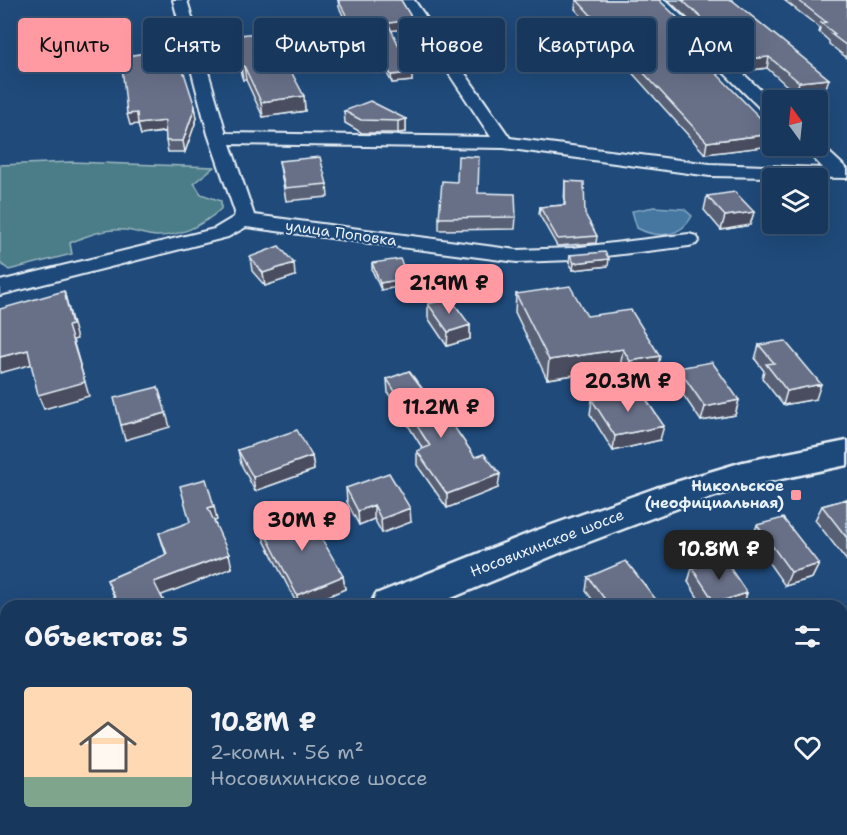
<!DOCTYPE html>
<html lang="ru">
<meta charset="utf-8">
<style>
:root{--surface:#17385c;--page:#203f62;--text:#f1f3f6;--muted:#9eacbb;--line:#365272;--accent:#ff9aa2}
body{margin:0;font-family:"Shantell Sans",sans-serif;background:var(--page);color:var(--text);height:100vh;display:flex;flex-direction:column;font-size:22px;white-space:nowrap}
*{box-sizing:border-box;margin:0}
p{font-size:20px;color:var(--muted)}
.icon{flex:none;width:33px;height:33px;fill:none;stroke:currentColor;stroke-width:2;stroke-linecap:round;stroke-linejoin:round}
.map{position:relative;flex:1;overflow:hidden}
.side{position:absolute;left:0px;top:600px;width:848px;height:236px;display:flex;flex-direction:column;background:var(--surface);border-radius:18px 18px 0 0;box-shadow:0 6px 24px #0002,0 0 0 2px var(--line)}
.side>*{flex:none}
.hud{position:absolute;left:18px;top:18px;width:812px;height:54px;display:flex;gap:12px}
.needle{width:39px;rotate:345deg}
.tools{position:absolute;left:762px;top:90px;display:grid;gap:12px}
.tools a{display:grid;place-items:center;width:66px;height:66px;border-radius:6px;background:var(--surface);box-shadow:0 6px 24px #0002,0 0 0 2px var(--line);font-size:30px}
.price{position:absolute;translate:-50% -51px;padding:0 14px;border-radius:12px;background:var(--accent);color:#111;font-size:20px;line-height:39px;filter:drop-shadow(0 2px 3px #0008)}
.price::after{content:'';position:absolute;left:50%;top:36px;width:18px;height:14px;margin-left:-9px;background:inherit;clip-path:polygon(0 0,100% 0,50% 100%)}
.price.active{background:#222;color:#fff}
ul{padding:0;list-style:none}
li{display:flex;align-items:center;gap:18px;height:150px;padding:0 24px}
li span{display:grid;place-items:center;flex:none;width:168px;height:120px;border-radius:6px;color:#555}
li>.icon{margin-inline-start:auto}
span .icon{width:72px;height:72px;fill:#fffc;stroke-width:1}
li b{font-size:26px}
h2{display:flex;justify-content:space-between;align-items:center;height:72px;padding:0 24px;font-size:26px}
.pill{padding:0 21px;border-radius:6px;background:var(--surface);box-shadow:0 6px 24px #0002,0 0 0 2px var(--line);font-size:21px;line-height:54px}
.pill.active{background:var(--accent);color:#111}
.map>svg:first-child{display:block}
.green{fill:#4c7d88;stroke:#9ab7c0;stroke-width:1.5}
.water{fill:#4477a1;stroke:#86a8c4;stroke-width:1.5}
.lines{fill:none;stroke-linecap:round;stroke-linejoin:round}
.minor-casing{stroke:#e8f1f8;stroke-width:4}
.secondary-casing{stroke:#e8f1f8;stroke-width:5}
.minor{fill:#1f4a7a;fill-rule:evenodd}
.secondary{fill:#1f4a7a;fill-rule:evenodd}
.wall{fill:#596075;stroke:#e8f1f8;stroke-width:1.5}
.shaded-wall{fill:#484e5f;stroke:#e8f1f8;stroke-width:1.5}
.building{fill:#677088;stroke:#e8f1f8;stroke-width:1.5}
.poi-dot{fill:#ff9aa2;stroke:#1f4a7a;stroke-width:2}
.labels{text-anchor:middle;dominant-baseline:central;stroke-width:4.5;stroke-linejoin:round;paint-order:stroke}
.street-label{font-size:15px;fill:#e8f1f8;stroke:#1f4a7a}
.poi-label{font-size:15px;font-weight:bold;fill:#e8f1f8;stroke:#1f4a7a;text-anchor:end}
</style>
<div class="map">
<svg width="847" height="835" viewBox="0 0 847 835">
<rect width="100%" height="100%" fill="#1f4a7a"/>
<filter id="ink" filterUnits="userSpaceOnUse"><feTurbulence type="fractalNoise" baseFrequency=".0167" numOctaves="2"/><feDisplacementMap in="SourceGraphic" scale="12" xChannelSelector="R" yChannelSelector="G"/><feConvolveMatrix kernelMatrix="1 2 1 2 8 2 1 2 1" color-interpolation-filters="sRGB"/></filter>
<g filter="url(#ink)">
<!-- green -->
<path class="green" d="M71 162 214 167 194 183 201 194 221 201V209C204 224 182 236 157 236 147 236 136 231 125 230 108 228 85 236 70 243L72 254 9 270 0 263V165Z"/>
<!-- water -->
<path class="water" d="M654 207 684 209 692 216C681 237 657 239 637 228L632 211Z"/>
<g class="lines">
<!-- minor casing -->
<g class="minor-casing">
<path id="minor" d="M173 0H187L226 133 491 137 400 0H414L510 138 710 164 823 168 802 146H818V142L847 169V178L710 176 504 148 230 144 254 215 517 250 572 248 689 234 696 236 699 240 696 244 689 246 572 260 517 262 246 227 228 237 0 295V281L214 229 234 217 235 212 208 134Z
M650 0H665L772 101V115L766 114Z
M268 830H304L306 835H270Z"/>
</g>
<!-- secondary casing -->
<g class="secondary-casing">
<path id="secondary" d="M847 441V465L743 487 681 507 562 552 432 606H370L376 594 535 531 656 488 743 462Z
M6 739V781L0 783V741Z"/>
</g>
<!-- minor -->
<use href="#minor" class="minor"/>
<!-- secondary -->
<use href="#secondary" class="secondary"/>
</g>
<!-- wall -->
<path class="wall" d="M338 0 413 20 414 28 391 30 412 81 392 83 363 28 350 30 339 7Z
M576 0H659L721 73 717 74 772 146 705 154 575 9Z
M668 0H732L825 90 796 94 767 68 743 71Z
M784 0H847V58L829 44V41L819 32 820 28Z
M231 36 263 48 304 96 305 111 263 117 246 80H243L233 50Z
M195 107 197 118 185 152H168L166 141V132L141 135 138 124 130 125Z
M344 111 406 119V132L398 133H362L345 123Z
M279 161 327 184 328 197 286 201Z
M565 181 597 236 596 243 557 246 539 214 540 207 564 205Z
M478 193 516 217 515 229 439 230V218Z
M707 196 754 212 750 225 721 230 704 210Z
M570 255 608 266 573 270 569 262Z
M250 257 295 276 265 286 252 271Z
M372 263 409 278V285L381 290 372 270Z
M516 294 587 316 656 375 627 379 620 368 547 379 515 312Z
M428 304 470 325V339L447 346 428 318Z
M759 345 816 399 783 405 762 378 764 371 755 359Z
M678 368 739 400 735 415 701 421 675 383Z
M387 379 475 457 498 488 447 508 417 465V451L423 449 388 393Z
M592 400 660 440 613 451 590 414Z
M238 450 312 456 314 470 255 491 241 464Z
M346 488 411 522 382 533 374 519 359 525 347 502Z
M847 499V561L815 520 822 506Z
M217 520 214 521 232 568 161 595 166 606H118L107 580 166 555 159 533Z
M757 525 819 564 812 578 785 586 752 539Z
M261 526 343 576 345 589 305 606H298L264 540Z
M692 568 747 593 743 606H703L688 582Z
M588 577 661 606H597L586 591Z
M847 753V828L842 829V754Z
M654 830H704L707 835H657Z
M788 830H840L812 835H791Z"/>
<!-- shaded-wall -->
<path class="shaded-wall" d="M413 20 414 28 388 31V23Z
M363 21V28L350 30V22Z
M769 57 767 68 743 71 746 59Z
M724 62 721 73 716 74 709 63Z
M241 66H244L246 80H243Z
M412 73V81L392 83 391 75Z
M829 79 825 90 796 94 799 82Z
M304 96 305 111 263 117 261 102Z
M195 107 197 118 185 152 183 141Z
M137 113 139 124 130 125 127 114Z
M406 119V132L398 133V121Z
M165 121 167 131 141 135 138 124Z
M772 134V146L705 154 707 142Z
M754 212 750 225 721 230 725 216Z
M609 259 608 266 573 270 574 263Z
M294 263 295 276 265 286 263 273Z
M409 278V285L381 290 380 283Z
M64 291 77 339 73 340 89 396 44 409 38 395 68 326Z
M470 325V339L447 346 448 332Z
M623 349 620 368 547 379 549 360Z
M28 350 33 364 0 373V357Z
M660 356 656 375 627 379 630 361Z
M821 384 816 399 783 405 787 391Z
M739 400 735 415 701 421 705 407Z
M166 413 170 427 125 440 121 425Z
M664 426 660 440 613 451 615 436Z
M312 456 314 470 255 491 253 477Z
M500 474 498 488 447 508V494Z
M374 505V519L359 525 358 511Z
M214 506 217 520 212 522 208 508Z
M410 508 411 522 382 533 381 519Z
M229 554 232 568 159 596 154 582Z
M819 564 812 578 785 586 791 572Z
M343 576 345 589 305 606H298L297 595Z
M747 593 743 606H714L715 603Z
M43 830H49V835H44Z"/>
<!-- building -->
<path class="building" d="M338 0H401L413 20 388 23 412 73 391 75 363 21 350 22Z
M577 0H659L724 62 709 63 717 71H714L772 130V134L707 142Z
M682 0H732L829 79 799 82 769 57 746 59Z
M798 0H847V46L831 34H835L821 23 826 22Z
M257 33 263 48 278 47 304 96 261 102 244 66H241L231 36Z
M176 48 195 107 183 141H166L165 121 138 124 137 113 127 114 121 57Z
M370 101 406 119 398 121 361 120 344 111Z
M458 156 479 157 478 193 515 194 516 217 439 218 442 181 457 182Z
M320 157 327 184 285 188 279 161Z
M565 181 584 182 585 214 597 236 558 239 540 207 565 205Z
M735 192 754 212 725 216 707 196Z
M279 246 294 263 263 273 250 257Z
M605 252 609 259 574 263 570 255Z
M400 259 409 278 380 283 372 263Z
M570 286 587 316 631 310 660 356 630 361 623 349 549 360 516 294Z
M64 291 72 325 68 326 85 382 38 395 28 350 0 357V309Z
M450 298 470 325 448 332 428 304Z
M785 341 821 384 787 391 766 364 774 363 759 345Z
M712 362 739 400 705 407 678 368Z
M409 371 434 404 437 402 475 457 484 454 500 474 447 494 417 451 430 446 387 379Z
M158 387 166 413 121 425 114 398Z
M639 389 664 426 615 436 592 400Z
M297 430 312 456 253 477 238 450Z
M389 473 410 508 381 519 374 505 358 511 346 488Z
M206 479 214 506 208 508 229 554 154 582 166 606H119L107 580 167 554 159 533 190 522 180 486Z
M847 499V538L822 506Z
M305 509 343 576 297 595 261 526Z
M783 518 819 564 791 572 757 525Z
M724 559 747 593 715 603 692 568Z
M626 561 661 606H610L588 577Z
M6 636V672L0 646V638Z
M847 753V818L842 819V754Z
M6 816V830H43L44 835H0V818Z
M664 830H704L707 835H667Z"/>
</g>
<!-- markers -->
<rect class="poi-dot" x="790" y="489" width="12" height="12" rx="3"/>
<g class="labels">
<!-- street labels -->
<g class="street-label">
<text transform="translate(341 233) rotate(8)">улица Поповка</text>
<text transform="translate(547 543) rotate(-21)">Носовихинское шоссе</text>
</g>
<!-- poi labels -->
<g class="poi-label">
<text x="784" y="486">Никольское<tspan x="784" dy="17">(неофициальная)</tspan></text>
</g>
</g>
</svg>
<div class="tools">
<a><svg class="needle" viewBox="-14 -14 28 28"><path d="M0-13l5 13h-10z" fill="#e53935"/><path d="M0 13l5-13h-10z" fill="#9eacbb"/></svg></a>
<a><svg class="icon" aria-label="layers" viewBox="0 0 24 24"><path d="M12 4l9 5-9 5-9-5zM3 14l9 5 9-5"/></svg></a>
</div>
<b class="price" style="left:449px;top:315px">21.9M ₽</b>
<b class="price" style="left:628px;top:413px">20.3M ₽</b>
<b class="price" style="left:441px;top:439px">11.2M ₽</b>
<b class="price" style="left:302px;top:552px">30M ₽</b>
<b class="price active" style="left:719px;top:581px">10.8M ₽</b>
<div class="hud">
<a class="pill active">Купить</a>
<a class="pill">Снять</a>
<a class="pill">Фильтры</a>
<a class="pill">Новое</a>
<a class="pill">Квартира</a>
<a class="pill">Дом</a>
</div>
<section class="side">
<h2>Объектов: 5<svg class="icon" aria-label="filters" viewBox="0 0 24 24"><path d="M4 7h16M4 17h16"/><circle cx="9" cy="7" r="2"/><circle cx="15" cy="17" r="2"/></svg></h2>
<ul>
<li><span style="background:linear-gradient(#ffd9b3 75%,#7fa58c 0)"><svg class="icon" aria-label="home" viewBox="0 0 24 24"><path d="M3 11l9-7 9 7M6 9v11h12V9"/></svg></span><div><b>10.8M ₽</b><p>2-комн. · 56 m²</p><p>Носовихинское шоссе</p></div><svg class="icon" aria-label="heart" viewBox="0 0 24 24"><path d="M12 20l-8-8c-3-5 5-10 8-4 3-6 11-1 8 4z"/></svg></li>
</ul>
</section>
</div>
